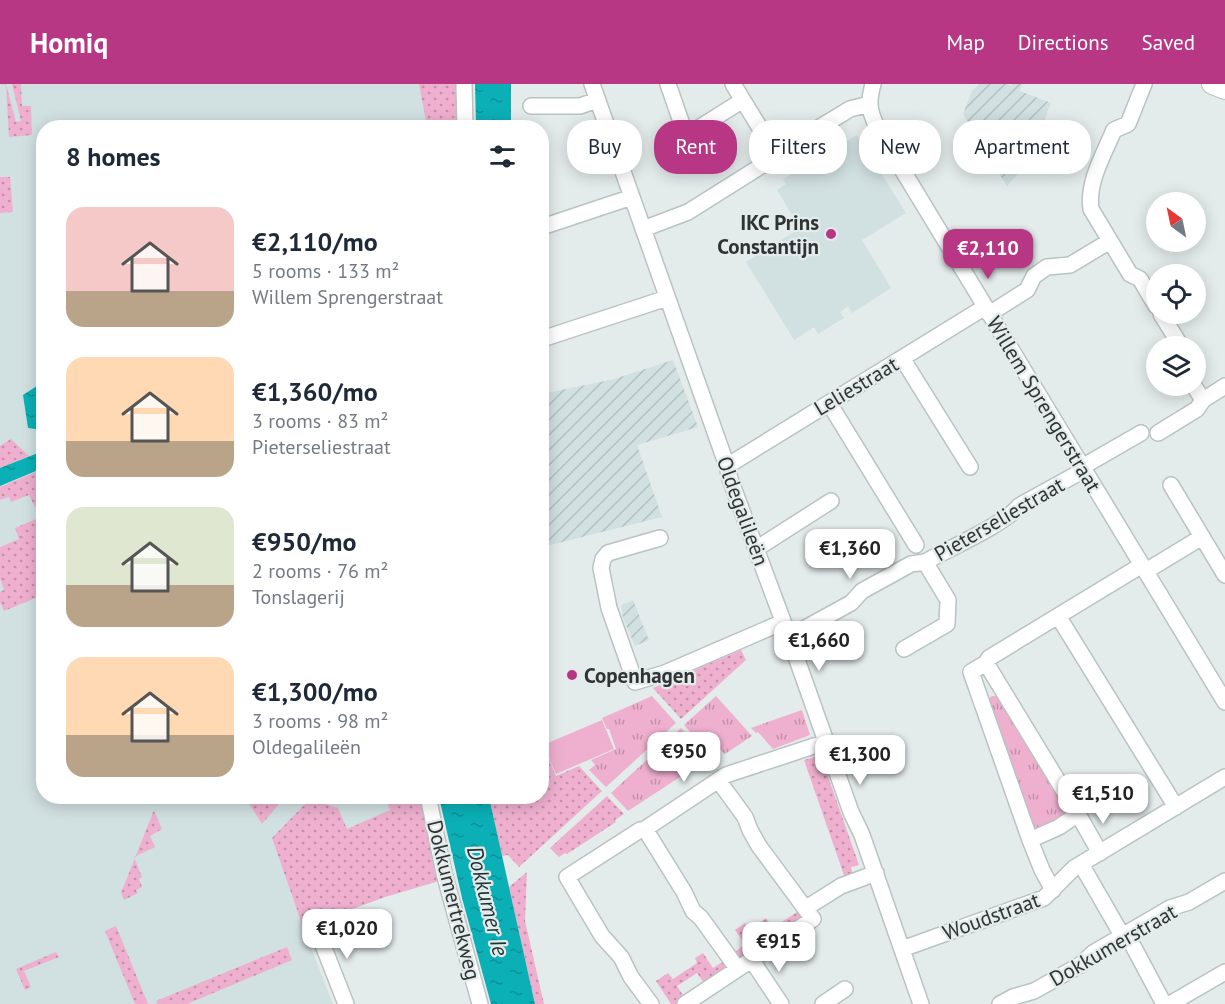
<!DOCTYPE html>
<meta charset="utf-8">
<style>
:root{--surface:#fff;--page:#f2f2f3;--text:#1f2937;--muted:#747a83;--accent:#b73784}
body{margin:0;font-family:"PT Sans",sans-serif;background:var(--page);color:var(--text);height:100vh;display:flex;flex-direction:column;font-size:22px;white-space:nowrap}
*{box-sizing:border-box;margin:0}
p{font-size:20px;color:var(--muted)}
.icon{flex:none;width:33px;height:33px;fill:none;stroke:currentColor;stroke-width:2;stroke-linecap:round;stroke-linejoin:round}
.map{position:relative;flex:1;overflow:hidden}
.side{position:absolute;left:36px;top:36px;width:513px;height:684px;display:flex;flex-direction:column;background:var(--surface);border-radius:24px;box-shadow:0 3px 15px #0003}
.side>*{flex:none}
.hud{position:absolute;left:567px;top:36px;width:567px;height:54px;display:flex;gap:12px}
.needle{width:39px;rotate:327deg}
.controls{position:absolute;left:1146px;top:108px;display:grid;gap:12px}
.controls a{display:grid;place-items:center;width:60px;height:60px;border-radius:50%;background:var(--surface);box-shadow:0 3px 15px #0003;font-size:30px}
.price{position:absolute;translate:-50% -51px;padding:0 14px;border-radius:12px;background:#fff;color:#222;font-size:20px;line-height:39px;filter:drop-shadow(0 2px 3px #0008)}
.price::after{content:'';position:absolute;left:50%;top:36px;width:18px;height:14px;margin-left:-9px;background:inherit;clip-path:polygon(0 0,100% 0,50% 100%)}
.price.selected{background:var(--accent);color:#fff}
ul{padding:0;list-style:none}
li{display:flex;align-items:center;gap:18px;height:150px;padding:0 30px}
li span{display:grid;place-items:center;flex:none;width:168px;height:120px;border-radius:18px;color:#555}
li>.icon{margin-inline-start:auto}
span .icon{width:72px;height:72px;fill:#fffc;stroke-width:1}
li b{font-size:26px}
h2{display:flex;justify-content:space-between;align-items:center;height:72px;padding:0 30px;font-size:26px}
.tag{padding:0 21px;border-radius:24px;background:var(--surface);box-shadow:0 3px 15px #0003;font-size:21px;line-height:54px}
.tag.selected{background:var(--accent);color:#fff}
header{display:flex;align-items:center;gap:36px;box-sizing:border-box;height:84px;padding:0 30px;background:var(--accent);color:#fff}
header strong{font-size:28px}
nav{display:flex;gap:33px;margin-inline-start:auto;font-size:21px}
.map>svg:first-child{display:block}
.built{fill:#d1e0e1}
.industrial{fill:url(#industrial-furrows)}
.grass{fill:url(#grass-dots)}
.park{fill:url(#park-tufts)}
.pitch{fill:#efb0cf}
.water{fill:url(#water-ripples)}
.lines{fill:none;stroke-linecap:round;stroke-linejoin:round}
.street-casing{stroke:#bbc2c2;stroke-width:18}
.secondary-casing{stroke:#bbc2c2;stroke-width:22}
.street{stroke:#fff;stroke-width:15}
.secondary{stroke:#fff;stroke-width:20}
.poi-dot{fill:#b73784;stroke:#e4ebeb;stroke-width:2}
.labels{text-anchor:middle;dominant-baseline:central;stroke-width:4.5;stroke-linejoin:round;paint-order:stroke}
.poi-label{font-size:21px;font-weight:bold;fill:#303333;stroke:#e4ebeb;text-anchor:end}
.street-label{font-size:21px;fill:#303333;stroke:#e4ebeb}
.water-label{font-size:22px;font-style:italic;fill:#1c3334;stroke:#e4ebeb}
</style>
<header>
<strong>Homiq</strong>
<nav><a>Map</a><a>Directions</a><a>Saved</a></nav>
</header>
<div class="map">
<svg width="1225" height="920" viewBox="0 0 1225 920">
<defs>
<pattern id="industrial-furrows" width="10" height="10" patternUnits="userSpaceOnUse" patternTransform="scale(1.5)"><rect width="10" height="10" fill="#d1e0e1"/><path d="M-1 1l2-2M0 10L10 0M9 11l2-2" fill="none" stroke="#b4c1c2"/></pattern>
<pattern id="grass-dots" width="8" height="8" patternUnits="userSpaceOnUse" patternTransform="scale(1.5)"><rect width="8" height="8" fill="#efb0cf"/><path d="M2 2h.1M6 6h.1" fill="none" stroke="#c290a9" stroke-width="1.8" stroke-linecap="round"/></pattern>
<pattern id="park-tufts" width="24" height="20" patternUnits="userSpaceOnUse" patternTransform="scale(1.5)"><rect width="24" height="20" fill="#efb0cf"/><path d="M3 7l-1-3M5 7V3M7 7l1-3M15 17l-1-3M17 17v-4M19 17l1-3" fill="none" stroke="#c290a9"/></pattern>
<pattern id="water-ripples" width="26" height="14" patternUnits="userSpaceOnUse" patternTransform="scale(1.5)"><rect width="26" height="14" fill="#0bb0b6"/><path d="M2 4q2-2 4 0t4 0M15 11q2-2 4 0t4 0" fill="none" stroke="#0c9095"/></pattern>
</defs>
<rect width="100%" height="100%" fill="#e4ebeb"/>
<!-- built -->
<path class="built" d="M0 0H455L457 43 44 44V712L420 713 439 797 385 813 303 843 333 920H0Z
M857 51 906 129 862 156 891 204 852 229 848 222 840 228 844 234 818 250 814 243 794 256 746 178 800 144 777 106 786 100 783 95Z"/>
<!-- industrial -->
<path class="industrial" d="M979 0H1007L1011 2 1012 0H1022L1020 7 1051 19 1025 82 1007 102 963 30 972 7Z
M673 276 698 343 637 361 662 433 542 463V310L614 295Z
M633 516 649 556 635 562 623 534 621 521Z"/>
<!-- grass -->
<path class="grass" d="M0 0H6L16 38 21 37 12 0H21L22 22H31L32 51 9 53 6 1Z
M419 0H457L458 43H427Z
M0 93H10L13 128 0 129Z
M11 355 29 372 0 384V362Z
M43 385V419L35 423 29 411 11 418 9 413 0 416V403Z
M41 433 44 437 43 511 4 527 0 518V508L4 506 0 494V463L19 455 15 444Z
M741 566 746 576 681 635 653 604Z
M542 659 556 692 579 682 602 707 519 783 508 771 502 772 489 713 542 712Z
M815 673 819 685 825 684 859 781 851 783 853 792 845 794 804 676Z
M607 712 624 730 615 736 616 738 567 770 565 769 559 773 550 764Z
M245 713H285L262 740Z
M385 713H420L439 797 385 813 303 843 272 754 310 715 338 724 347 745 390 726Z
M154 726 162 745 150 752 155 763 134 773 142 793 139 795 142 803 136 806 138 809 124 816 121 809Z
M527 788 525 837 544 920H535L509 803Z
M796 818 802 827V835L771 856 763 844 749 854 756 864 740 875 735 868 745 860 735 846 745 839 749 846 766 834 773 844 797 828 793 821Z
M116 842 148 920H135L105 847Z
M287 863 292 876 187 920H157L156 917Z
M56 868 59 873 24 887 31 903 25 906 16 885Z
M703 869 713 884 724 877 728 883 704 899 697 889 677 902 684 913 677 918 678 920H671L656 897 668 889 673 895 697 879 695 874Z"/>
<!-- park -->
<path class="park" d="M652 612 676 639 606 703 589 686 595 681 591 676 616 665 609 645H607L602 634Z
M716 612 752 652 725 670 721 666 712 672 684 641Z
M992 612H998L1067 721 1057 738 1034 747 988 615Z
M802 626 810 651 773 665 758 648 756 649 751 644Z
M681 644 709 674 628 727 611 709Z"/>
<!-- pitch -->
<path class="pitch" d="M602 636 614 665 556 690 543 661Z"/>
<!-- water -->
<path class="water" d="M475 0H511V43H476Z
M43 298V346L28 344 23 311Z
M43 367V384L0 402V384Z
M439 713H489L535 920H491L462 814Z"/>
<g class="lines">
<!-- street casing -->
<g class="street-casing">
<path id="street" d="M464 0 465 44
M592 0 727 382 730 395 789 553 851 728 862 751 921 920
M668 0 686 52 743 16
M873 0C867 21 870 30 880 49L1225 618
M1144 0 1128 40 1114 46C1104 70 1087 98 1091 125L1130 190 1140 195 1156 222
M531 22H580L597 16
M784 65 850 25 869 20
M542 143 632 113
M643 145 688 128 772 75 775 72 771 62 733 0
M989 230 1027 206 1034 192 1047 183 1070 181 1110 157
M1161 230 1179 259V262
M542 255 667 214
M902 274 970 383
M1194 302 1203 316
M829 319 916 461
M1158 349 1197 325 1203 316 1225 302
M727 382 985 223
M1082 383 1141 349
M1171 401 1225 491
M660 454 608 469 603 475 601 484 609 524 635 598 665 589 783 538
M756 465 831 417
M1146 487 1202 453
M1058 532 1176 723
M789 553 851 519 862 507 911 480 925 478C948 465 1005 440 1019 422L1084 386
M904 565 947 540 948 516 925 478
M986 579 1078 730 1059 743 1030 756 971 588 986 579 989 574 1142 481
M428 712 444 789 480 920
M1078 730 1100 769
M645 745 684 808 693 827 701 834 737 884
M1030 756 1042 786 1053 806
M1081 780 1123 853 1132 860 1164 920
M806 824 841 802 876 789
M317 846 346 920
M902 865 1044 814 1074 784 1225 693
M751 875 781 920
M651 920 631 893 621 873 602 852 567 793 640 746 645 745 726 691 826 658
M685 920 813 835 759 762 750 746 745 733 718 696
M823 920 845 905
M1000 920 1013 913 1034 907 1080 881 1093 869 1170 824 1189 818 1225 797
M1170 920 1225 888"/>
</g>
<!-- secondary casing -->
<g class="secondary-casing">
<path id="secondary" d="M1212 0 1225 5"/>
</g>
<!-- street -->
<use href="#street" class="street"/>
<!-- secondary -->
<use href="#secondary" class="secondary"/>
</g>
<!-- markers -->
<g class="poi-dot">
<circle cx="831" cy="150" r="6"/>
<circle cx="572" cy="591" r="6"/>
</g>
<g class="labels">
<!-- poi labels -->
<g class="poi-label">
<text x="819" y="138">IKC Prins<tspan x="819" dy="24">Constantijn</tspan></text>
<text x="584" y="591" text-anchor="start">Copenhagen</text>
</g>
<!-- street labels -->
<g class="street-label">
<text transform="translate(856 302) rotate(-31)">Leliestraat</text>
<text transform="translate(1044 320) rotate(59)">Willem Sprengerstraat</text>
<text transform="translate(743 427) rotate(70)">Oldegalileën</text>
<text transform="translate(999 435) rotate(-30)">Pieterseliestraat</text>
<text transform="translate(454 816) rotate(76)">Dokkumertrekweg</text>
<text transform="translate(991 832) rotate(-20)">Woudstraat</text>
<text transform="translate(1113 861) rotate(-30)">Dokkumerstraat</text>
</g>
<!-- water labels -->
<g class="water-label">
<text transform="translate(488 817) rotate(76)">Dokkumer Ie</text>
</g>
</g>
</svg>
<div class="controls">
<a><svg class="needle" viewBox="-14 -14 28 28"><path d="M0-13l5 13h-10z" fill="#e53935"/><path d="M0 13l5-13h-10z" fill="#747a83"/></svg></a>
<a><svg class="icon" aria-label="locate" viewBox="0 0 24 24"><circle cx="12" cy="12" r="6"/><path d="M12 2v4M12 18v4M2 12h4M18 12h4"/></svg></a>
<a><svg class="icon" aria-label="layers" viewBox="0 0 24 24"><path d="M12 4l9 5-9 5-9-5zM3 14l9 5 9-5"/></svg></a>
</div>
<b class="price selected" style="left:988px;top:196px">€2,110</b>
<b class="price" style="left:850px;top:496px">€1,360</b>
<b class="price" style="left:819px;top:588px">€1,660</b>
<b class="price" style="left:684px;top:699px">€950</b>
<b class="price" style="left:860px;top:702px">€1,300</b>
<b class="price" style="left:1103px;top:741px">€1,510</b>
<b class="price" style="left:347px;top:876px">€1,020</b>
<b class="price" style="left:779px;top:889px">€915</b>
<div class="hud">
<a class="tag">Buy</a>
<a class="tag selected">Rent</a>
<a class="tag">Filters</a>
<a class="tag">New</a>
<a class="tag">Apartment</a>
</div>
<section class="side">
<h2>8 homes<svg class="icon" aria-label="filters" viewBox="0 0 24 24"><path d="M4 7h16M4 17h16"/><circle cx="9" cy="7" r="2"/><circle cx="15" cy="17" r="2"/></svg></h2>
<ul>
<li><span style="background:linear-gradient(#f6c9c9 70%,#b9a48a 0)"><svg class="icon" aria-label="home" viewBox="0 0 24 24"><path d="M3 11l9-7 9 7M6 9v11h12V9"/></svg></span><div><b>€2,110/mo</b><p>5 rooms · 133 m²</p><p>Willem Sprengerstraat</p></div></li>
<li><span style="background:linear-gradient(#ffd9b3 70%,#b9a48a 0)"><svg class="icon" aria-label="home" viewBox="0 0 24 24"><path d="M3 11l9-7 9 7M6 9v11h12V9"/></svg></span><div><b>€1,360/mo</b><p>3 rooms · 83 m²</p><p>Pieterseliestraat</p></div></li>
<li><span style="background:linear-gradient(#dfe7d0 65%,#b9a48a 0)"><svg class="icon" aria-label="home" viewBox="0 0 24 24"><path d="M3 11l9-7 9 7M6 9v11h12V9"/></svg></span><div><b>€950/mo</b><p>2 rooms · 76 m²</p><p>Tonslagerij</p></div></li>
<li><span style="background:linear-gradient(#ffd9b3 65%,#b9a48a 0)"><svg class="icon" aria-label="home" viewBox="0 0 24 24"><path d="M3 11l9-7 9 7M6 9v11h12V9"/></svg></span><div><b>€1,300/mo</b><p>3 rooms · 98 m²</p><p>Oldegalileën</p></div></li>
</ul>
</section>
</div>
